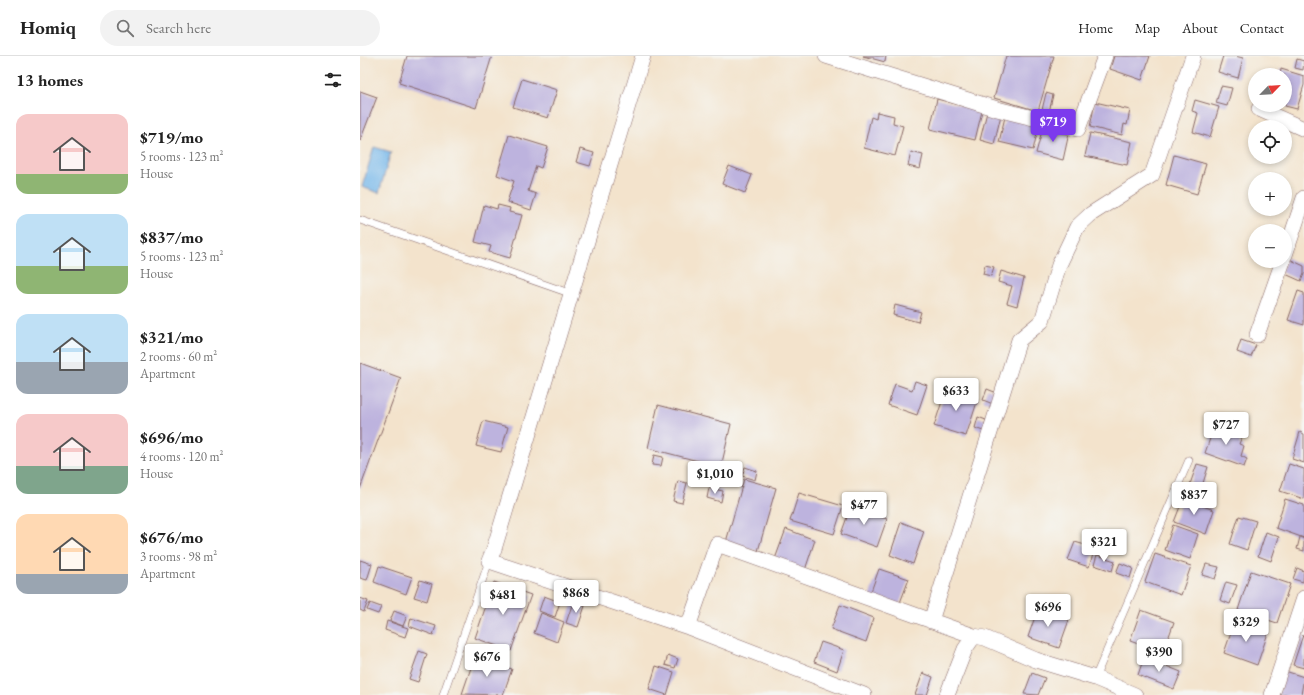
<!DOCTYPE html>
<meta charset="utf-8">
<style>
:root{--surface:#fff;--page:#f2f2f2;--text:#222;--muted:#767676;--line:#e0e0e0;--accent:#7c3aed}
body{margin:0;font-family:"EB Garamond",serif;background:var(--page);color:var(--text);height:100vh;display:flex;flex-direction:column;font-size:15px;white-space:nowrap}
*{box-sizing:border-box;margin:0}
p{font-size:13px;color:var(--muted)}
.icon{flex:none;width:22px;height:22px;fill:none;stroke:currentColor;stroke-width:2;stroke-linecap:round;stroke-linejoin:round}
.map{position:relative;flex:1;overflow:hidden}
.details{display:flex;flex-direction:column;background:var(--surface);width:360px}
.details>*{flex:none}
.needle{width:26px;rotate:65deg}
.buttons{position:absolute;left:888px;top:12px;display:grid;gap:8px}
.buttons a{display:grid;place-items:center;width:44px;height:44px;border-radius:50%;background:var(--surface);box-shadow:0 2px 6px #0003;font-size:20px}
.price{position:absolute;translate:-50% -34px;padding:0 9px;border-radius:4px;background:#fff;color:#222;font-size:13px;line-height:26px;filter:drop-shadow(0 1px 2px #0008)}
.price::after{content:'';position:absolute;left:50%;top:24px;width:12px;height:9px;margin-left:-6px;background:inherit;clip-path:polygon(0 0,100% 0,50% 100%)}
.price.current{background:var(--accent);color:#fff}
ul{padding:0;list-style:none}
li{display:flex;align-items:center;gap:12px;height:100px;padding:0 16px}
li span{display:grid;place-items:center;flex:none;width:112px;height:80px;border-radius:12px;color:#555}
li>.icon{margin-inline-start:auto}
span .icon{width:48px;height:48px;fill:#fffc;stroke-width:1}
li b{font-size:17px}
h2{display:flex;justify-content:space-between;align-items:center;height:48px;padding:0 16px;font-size:17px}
header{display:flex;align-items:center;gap:24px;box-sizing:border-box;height:56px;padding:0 20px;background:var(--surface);border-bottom:1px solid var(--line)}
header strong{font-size:19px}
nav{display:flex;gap:22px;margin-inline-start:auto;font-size:14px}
.search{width:280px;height:36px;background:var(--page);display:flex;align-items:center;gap:10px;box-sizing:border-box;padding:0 14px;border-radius:22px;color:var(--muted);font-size:15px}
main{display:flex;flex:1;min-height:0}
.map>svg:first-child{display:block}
.water{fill:#76b7ea;stroke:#606b8a}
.building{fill:#bdb3de}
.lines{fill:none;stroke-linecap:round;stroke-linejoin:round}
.lane-casing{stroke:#856463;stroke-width:8}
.street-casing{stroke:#856463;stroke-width:16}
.lane{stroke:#fff;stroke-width:7}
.street{stroke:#fff;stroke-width:15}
</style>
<header>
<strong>Homiq</strong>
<div class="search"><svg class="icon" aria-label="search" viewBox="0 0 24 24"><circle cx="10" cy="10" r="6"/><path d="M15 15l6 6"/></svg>Search here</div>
<nav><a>Home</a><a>Map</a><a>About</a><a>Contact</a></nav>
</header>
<main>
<section class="details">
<h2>13 homes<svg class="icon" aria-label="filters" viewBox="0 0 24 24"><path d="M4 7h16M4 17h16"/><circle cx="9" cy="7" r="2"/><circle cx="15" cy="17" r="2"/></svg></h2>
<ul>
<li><span style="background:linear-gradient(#f6c9c9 75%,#8fb573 0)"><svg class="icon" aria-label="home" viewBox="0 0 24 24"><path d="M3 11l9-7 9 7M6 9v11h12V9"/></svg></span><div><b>$719/mo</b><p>5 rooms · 123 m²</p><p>House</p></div></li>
<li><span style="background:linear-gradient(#bfe0f5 65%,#8fb573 0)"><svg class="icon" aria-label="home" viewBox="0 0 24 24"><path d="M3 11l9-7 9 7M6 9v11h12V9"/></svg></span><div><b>$837/mo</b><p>5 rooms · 123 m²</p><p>House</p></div></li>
<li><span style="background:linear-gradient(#bfe0f5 60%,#9aa5b1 0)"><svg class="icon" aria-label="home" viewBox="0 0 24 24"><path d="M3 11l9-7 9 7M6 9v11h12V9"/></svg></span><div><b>$321/mo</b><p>2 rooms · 60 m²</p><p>Apartment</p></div></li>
<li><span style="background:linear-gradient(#f6c9c9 65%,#7fa58c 0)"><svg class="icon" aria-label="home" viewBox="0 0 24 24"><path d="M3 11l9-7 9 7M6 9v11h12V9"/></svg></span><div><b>$696/mo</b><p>4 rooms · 120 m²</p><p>House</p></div></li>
<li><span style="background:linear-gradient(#ffd9b3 75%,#9aa5b1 0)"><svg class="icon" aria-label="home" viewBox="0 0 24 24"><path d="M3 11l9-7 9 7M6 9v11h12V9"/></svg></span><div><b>$676/mo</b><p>3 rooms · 98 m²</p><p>Apartment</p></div></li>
</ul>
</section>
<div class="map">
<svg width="944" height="639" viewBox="0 0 944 639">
<rect width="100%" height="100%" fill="#f6f6f2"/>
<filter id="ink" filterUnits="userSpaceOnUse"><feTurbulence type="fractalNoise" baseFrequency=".025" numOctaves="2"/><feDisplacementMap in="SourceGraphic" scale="8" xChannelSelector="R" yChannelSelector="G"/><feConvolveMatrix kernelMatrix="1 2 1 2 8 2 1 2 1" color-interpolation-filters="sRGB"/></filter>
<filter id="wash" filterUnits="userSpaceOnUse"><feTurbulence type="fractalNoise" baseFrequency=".012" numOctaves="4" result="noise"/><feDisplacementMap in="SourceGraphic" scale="16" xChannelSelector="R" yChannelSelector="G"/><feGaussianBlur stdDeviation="0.9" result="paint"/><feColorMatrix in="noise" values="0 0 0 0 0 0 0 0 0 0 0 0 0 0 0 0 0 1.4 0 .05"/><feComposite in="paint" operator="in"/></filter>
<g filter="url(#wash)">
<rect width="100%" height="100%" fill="#f3e3cc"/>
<!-- water -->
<path class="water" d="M14 91 31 96 19 137 2 131Z"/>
<g id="blocks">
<!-- building -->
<path class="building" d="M47 0H132L116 52 39 27Z
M503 0H526L525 6Z
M646 0H694L678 55 634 42Z
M754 0H790L782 24 750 13Z
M863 0H875L883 2 878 22 858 16Z
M937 3 944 5 943 14 935 12Z
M921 13 944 20V29L937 53 925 50V19H920Z
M162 23 197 34 188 62 153 51Z
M861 30 872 32 867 50 856 47Z
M0 35 17 41 0 85Z
M686 37 693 39 689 56 682 54Z
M577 43 622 55 615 84 570 73Z
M835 44 859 51 850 81 833 76 838 57 832 55Z
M735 46 770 54 767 69 764 68 762 79 730 71Z
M517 56 534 60 533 67 543 70 535 100 504 92 511 61 516 63Z
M627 56 641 59 634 88 620 84Z
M645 61 679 69 673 94 639 86Z
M683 71 709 77 703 104 676 97Z
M730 77 772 86 767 109 725 100Z
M149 79 188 91 181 112 176 110 168 135 176 138 171 154 147 146 154 125 137 119Z
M220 93 234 97 230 110 216 106Z
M551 96 563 99 560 113 548 110Z
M814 99 846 108 837 138 806 129Z
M369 110 392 119 385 137 362 128Z
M124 149 137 153 138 149 150 152 149 156 162 159 150 202 129 196 131 190 115 186Z
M927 202 944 210V218L941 225 921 216Z
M625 209 634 211 631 220 623 218Z
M641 215 664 222 657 250 647 247 652 230 638 226Z
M938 235 944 237V269L928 264Z
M535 249 561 256 558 266 533 259Z
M881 284 896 289 891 301 877 296Z
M0 307 41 322 0 433Z
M555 325 567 329 557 359 528 349 535 328 552 334Z
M600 332 612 336 610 341 618 343 606 380 574 370 586 333 598 337Z
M627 333 637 337 633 348 623 344Z
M298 349 371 368 361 411 288 392Z
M618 361 626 364 623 375 615 372Z
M123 365 148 371 141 396 116 390Z
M855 368 883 378 879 388 884 390 881 400 887 403 884 411 845 397Z
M940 376 944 378V407L932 403Z
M294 399 303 401 301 410 292 409Z
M837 408 848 411 839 440 827 437Z
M929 408 944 413V443L920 435Z
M385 411 397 415 395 424 382 420Z
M384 423 416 432 398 495 366 486Z
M318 425 327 427 322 447 313 445Z
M349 432 363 435 361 446 347 442Z
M439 437 483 450 474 478 430 465Z
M823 443 854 454 846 478 814 466Z
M925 443 944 449V482L916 472Z
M491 450 527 463 517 491 481 478Z
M879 460 896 465 887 494 870 488Z
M541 466 564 475 553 508 530 499Z
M813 469 838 478 830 503 805 494Z
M426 473 455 484 445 514 415 503Z
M906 476 919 481 911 505 898 500Z
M940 481 944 483V495L937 493Z
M715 486 735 492 729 511 708 504Z
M795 498 831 510 821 539 785 526Z
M737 499 755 505 752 515 734 509Z
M0 504 12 508 7 524 0 522Z
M760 507 773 512 770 522 756 517Z
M846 508 859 511 855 523 842 519Z
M19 510 52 521 46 538 14 526Z
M937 512 944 515 943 526 933 523Z
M519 513 549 523 538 552 509 541Z
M891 515 930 528 917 567 878 554Z
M60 524 72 528 67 545 54 541Z
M134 526 171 539 151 595 115 582Z
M866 526 877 529 870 548 860 544Z
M184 540 200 546 195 561 179 555Z
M0 542 8 545 4 556 0 554Z
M213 546 225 550 218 571 206 567Z
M10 547 21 551 18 558 7 554Z
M480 549 514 562 506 586 471 573Z
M678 552 709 564 699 592 668 581Z
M781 554 814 566 803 597 770 585Z
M34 555 47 560 43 570 30 565Z
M181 557 204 566 197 586 174 577Z
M51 562 76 570 73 579 49 570Z
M27 565 48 572 45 581 25 574Z
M875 565 908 577 897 609 864 597Z
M943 579H944V612L933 609Z
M461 586 484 594 477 615 454 606Z
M59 595 67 598 58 626 49 623Z
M308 599 318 603 315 612 305 609Z
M115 600 152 613 143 639 102 638Z
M784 601 821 616 814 633 778 619Z
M296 610 314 616 307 639 289 633Z
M925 615 944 621 941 639H919Z
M563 617 573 621 567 639H555Z
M672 617 685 622 678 639 664 638Z"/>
</g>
</g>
<g filter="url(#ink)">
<use href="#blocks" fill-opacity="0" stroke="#856463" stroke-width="1"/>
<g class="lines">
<!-- lane casing -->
<g class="lane-casing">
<path id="lane" d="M0 164 212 238
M735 622 829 404
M83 639 129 505"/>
</g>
<!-- street casing -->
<g class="street-casing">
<path id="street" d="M283 0 134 493 129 505 328 571 504 639
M466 0 637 53 718 73 745 0
M899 53 944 73
M925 199 944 142
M897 279 923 205
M571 565 659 284 682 265 699 209 717 171 731 158 792 119 833 0
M328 571 357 488 614 580
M587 639 605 593 614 580 625 582 676 604 735 622 775 639
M912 639 944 542"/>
</g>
<!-- lane -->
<use href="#lane" class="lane"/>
<!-- street -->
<use href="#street" class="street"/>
</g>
</g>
</svg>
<div class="buttons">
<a><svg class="needle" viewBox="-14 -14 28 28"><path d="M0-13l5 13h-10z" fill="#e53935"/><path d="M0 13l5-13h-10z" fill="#767676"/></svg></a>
<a><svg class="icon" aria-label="locate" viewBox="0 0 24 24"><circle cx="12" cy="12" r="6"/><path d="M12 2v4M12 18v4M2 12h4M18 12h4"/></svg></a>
<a>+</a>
<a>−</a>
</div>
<b class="price current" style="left:693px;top:87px">$719</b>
<b class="price" style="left:596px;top:356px">$633</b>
<b class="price" style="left:866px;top:390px">$727</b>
<b class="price" style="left:355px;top:439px">$1,010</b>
<b class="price" style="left:834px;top:460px">$837</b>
<b class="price" style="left:504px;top:470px">$477</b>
<b class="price" style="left:744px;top:507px">$321</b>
<b class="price" style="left:216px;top:558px">$868</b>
<b class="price" style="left:143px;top:560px">$481</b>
<b class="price" style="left:688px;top:572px">$696</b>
<b class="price" style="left:886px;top:587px">$329</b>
<b class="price" style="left:799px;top:617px">$390</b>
<b class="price" style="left:127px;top:622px">$676</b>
</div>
</main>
